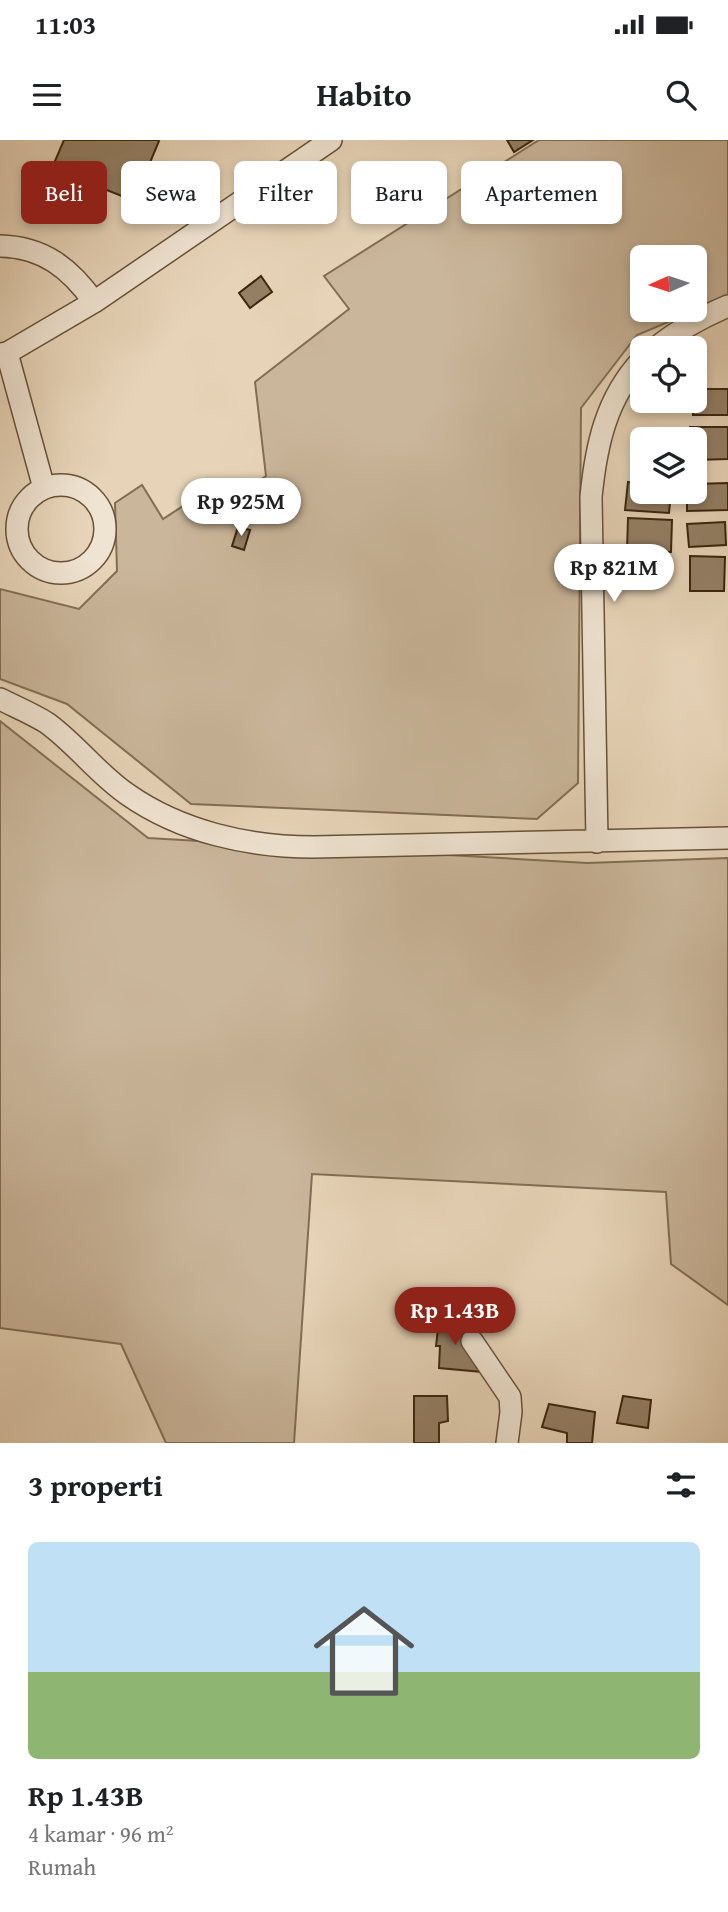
<!DOCTYPE html>
<html lang="id">
<meta charset="utf-8">
<style>
:root{--surface:#fff;--page:#f6f6f6;--text:#202124;--muted:#757577;--line:#e0e0e0;--accent:#8f2418}
body{margin:0;font-family:"Gentium Book Plus",serif;background:var(--page);color:var(--text);height:100vh;display:flex;flex-direction:column;font-size:26px;white-space:nowrap}
*{box-sizing:border-box;margin:0}
p{font-size:23px;color:var(--muted)}
.icon{flex:none;width:38px;height:38px;fill:none;stroke:currentColor;stroke-width:2;stroke-linecap:round;stroke-linejoin:round}
.map{position:relative;height:1303px;overflow:hidden}
.details{display:flex;flex-direction:column;background:var(--surface);flex:1}
.details>*{flex:none}
.guide{position:absolute;left:21px;top:21px;width:686px;height:63px;display:flex;gap:14px}
.needle{width:46px;rotate:267deg}
.fabs{position:absolute;left:630px;top:105px;display:grid;gap:14px}
.fabs a{display:grid;place-items:center;width:77px;height:77px;border-radius:10px;background:var(--surface);box-shadow:0 4px 10px #0003;font-size:35px}
.price{position:absolute;translate:-50% -60px;padding:0 16px;border-radius:24px;background:#fff;color:#222;font-size:23px;line-height:46px;filter:drop-shadow(0 2px 4px #0008)}
.price::after{content:'';position:absolute;left:50%;top:42px;width:21px;height:16px;margin-left:-10px;background:inherit;clip-path:polygon(0 0,100% 0,50% 100%)}
.price.selected{background:var(--accent);color:#fff}
ul{padding:0;list-style:none}
li{display:grid;align-content:center;gap:14px;height:371px;padding:0 28px}
li+li{border-top:2px solid var(--line)}
li span{display:grid;place-items:center;height:217px;border-radius:10px;color:#555}
li>.icon{margin-inline-start:auto}
span .icon{width:126px;height:126px;fill:#fffc;stroke-width:1}
li b{font-size:30px}
h2{display:flex;justify-content:space-between;align-items:center;height:84px;padding:0 28px;font-size:30px}
.tag{padding:0 24px;border-radius:10px;background:var(--surface);box-shadow:0 4px 10px #0003;font-size:24px;line-height:63px}
.tag.selected{background:var(--accent);color:#fff}
.status{display:flex;justify-content:space-between;align-items:center;height:49px;padding:0 35px;background:var(--surface);direction:ltr}
.status svg{height:19px;fill:currentColor}
header{display:flex;justify-content:space-between;align-items:center;height:91px;padding:0 28px;background:var(--surface);font-size:32px;font-weight:800}
.map>svg:first-child{display:block}
.green{fill:#cab69b;stroke:#826e54;stroke-width:2;fill-rule:evenodd}
.building{fill:#948066;stroke:#3b260e;stroke-width:2}
.lines{fill:none;stroke-linecap:round;stroke-linejoin:round}
.minor-casing{stroke:#665238;stroke-width:24}
.minor{stroke:#efe3d1;stroke-width:21}
</style>
<div class="status"><b>11:03</b><svg viewBox="0 0 49 12"><path d="M0 12V9h3v3zM5 12V6h3v6zM10 12V3h3v9zM15 12V0h3v12zM26 1h20v11H26zM47 4h2v5h-2z"/></svg></div>
<header><svg class="icon" aria-label="menu" viewBox="0 0 24 24"><path d="M4 6h16M4 12h16M4 18h16"/></svg>Habito<svg class="icon" aria-label="search" viewBox="0 0 24 24"><circle cx="10" cy="10" r="6"/><path d="M15 15l6 6"/></svg></header>
<div class="map">
<svg width="728" height="1303" viewBox="0 0 728 1303">
<rect width="100%" height="100%" fill="#e7d4b8"/>
<filter id="stains"><feTurbulence type="fractalNoise" baseFrequency=".00286" numOctaves="4"/><feColorMatrix values="0 0 0 0 .2 0 0 0 0 .09 0 0 0 0 .02 0 0 0 .5 -.17"/></filter>
<radialGradient id="worn" r=".72"><stop offset=".6" stop-color="#630" stop-opacity="0"/><stop offset="1" stop-color="#630" stop-opacity=".3"/></radialGradient>
<!-- green -->
<path class="green" d="M539 0H728V157L637 195 581 268 578 643 537 679 191 664 67 564 0 539V449L79 469 117 431 115 363 142 345 163 379 203 353 220 365 266 336 255 242 349 169 324 136ZM642 117H695V170H642Z
M0 581 148 698 587 723 728 718V1165L671 1124 666 1052 312 1034 294 1303H166L121 1204 0 1188Z"/>
<!-- building -->
<path class="building" d="M64 0H157L159 1 134 61 52 28Z
M507 0H533L514 12Z
M261 136 272 152 250 168 239 153Z
M695 249H728V275H693Z
M690 287H728V319L695 320V299H690Z
M628 342 642 344V352H671L669 373 625 370Z
M728 343V370L687 371V352H695V344Z
M628 378 672 380 671 412 627 410Z
M725 382 726 405 689 407 687 384Z
M238 387 250 390 244 410 232 406Z
M690 416 725 417 724 451H690Z
M439 1180 468 1181 464 1202 483 1232 439 1228 440 1206H436Z
M414 1256H447L448 1281 439 1283V1303H414Z
M623 1256 651 1260 648 1288 617 1283Z
M549 1264 595 1272 592 1303H567V1293L542 1287Z"/>
<g class="lines">
<!-- minor casing -->
<g class="minor-casing">
<path id="minor" d="M0 106C43 107 70 128 94 162
M656 208C678 190 702 177 728 166
M7 213 44 348
M0 214 7 213 94 162 331 0
M17 389a44 44 0 1 1 88 0a44 44 0 1 1-88 0Z
M0 559C16 567 33 574 47 583 76 604 98 634 127 654 181 692 249 707 314 707L728 698
M597 702 591 357C596 306 606 258 642 220
M472 1201 510 1257 511 1272 507 1303"/>
</g>
<!-- minor -->
<use href="#minor" class="minor"/>
</g>
<rect width="100%" height="100%" filter="url(#stains)"/>
<rect width="100%" height="100%" fill="url(#worn)"/>
</svg>
<div class="fabs">
<a><svg class="needle" viewBox="-14 -14 28 28"><path d="M0-13l5 13h-10z" fill="#e53935"/><path d="M0 13l5-13h-10z" fill="#757577"/></svg></a>
<a><svg class="icon" aria-label="locate" viewBox="0 0 24 24"><circle cx="12" cy="12" r="6"/><path d="M12 2v4M12 18v4M2 12h4M18 12h4"/></svg></a>
<a><svg class="icon" aria-label="layers" viewBox="0 0 24 24"><path d="M12 4l9 5-9 5-9-5zM3 14l9 5 9-5"/></svg></a>
</div>
<b class="price" style="left:241px;top:398px">Rp 925M</b>
<b class="price" style="left:614px;top:464px">Rp 821M</b>
<b class="price selected" style="left:455px;top:1207px">Rp 1.43B</b>
<div class="guide">
<a class="tag selected">Beli</a>
<a class="tag">Sewa</a>
<a class="tag">Filter</a>
<a class="tag">Baru</a>
<a class="tag">Apartemen</a>
</div>
</div>
<section class="details">
<h2>3 properti<svg class="icon" aria-label="filters" viewBox="0 0 24 24"><path d="M4 7h16M4 17h16"/><circle cx="9" cy="7" r="2"/><circle cx="15" cy="17" r="2"/></svg></h2>
<ul>
<li><span style="background:linear-gradient(#bfe0f5 60%,#8fb573 0)"><svg class="icon" aria-label="home" viewBox="0 0 24 24"><path d="M3 11l9-7 9 7M6 9v11h12V9"/></svg></span><div><b>Rp 1.43B</b><p>4 kamar · 96 m²</p><p>Rumah</p></div></li>
</ul>
</section>
